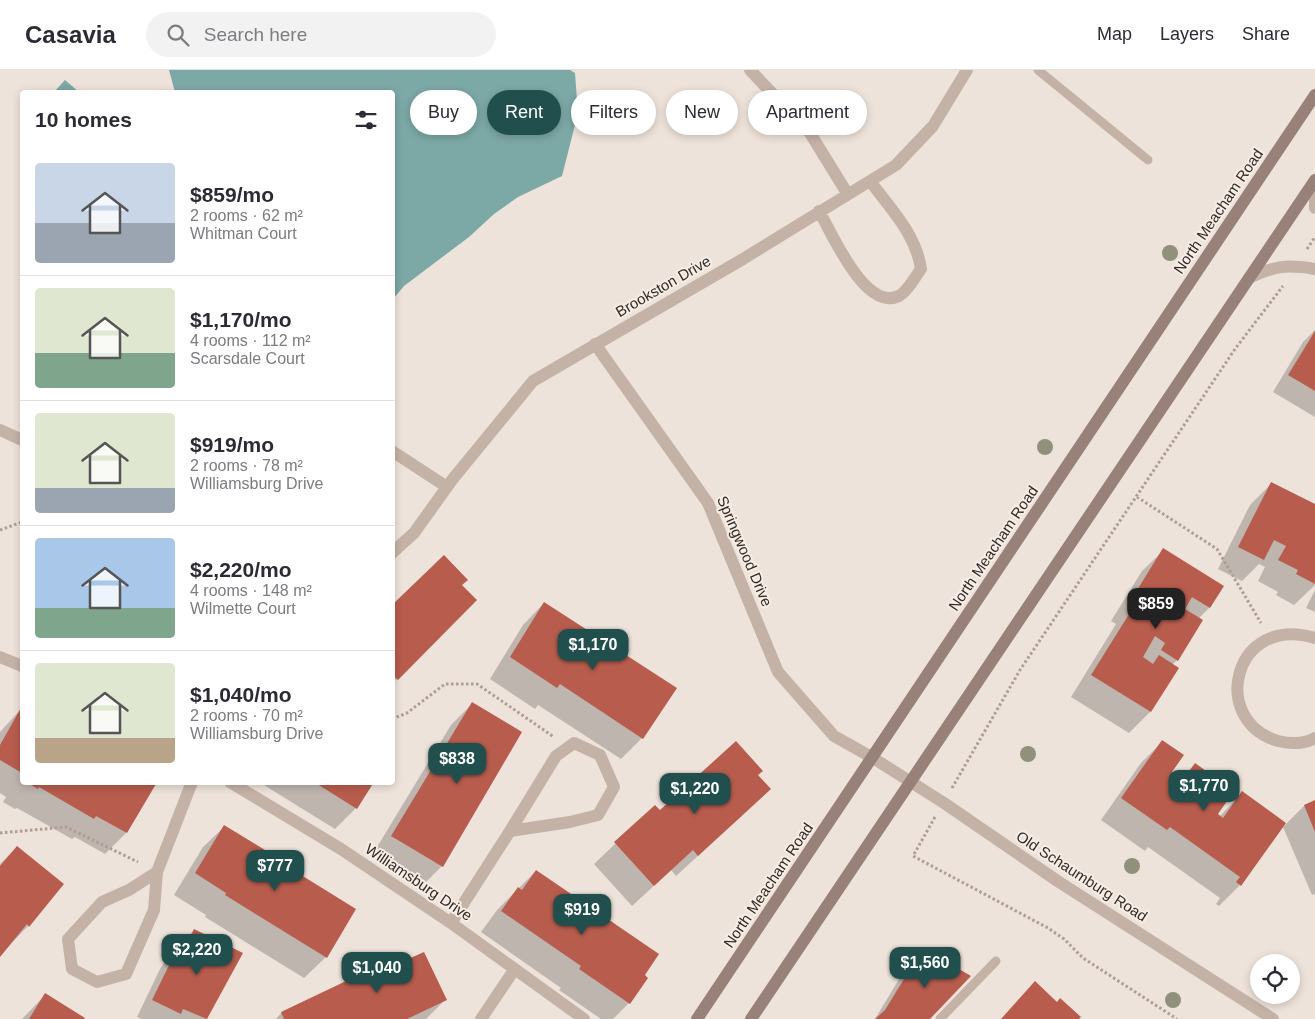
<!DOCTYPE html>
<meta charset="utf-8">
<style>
:root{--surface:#fff;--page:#f2f2f3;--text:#2b2b33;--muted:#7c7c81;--line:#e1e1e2;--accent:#214f4d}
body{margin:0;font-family:Helvetica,sans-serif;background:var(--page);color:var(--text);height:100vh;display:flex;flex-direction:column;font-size:19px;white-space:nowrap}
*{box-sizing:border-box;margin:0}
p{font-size:16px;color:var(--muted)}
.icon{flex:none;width:28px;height:28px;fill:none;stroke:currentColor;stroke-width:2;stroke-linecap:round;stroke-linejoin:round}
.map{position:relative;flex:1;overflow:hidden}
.panel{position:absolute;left:20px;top:20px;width:375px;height:695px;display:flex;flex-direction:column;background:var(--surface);border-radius:5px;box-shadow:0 2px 8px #0003}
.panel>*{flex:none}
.hud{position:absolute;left:410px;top:20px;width:475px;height:45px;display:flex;gap:10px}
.buttons{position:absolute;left:1250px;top:884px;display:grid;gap:10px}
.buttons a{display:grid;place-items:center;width:50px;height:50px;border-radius:50%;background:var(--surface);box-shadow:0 2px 8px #0003;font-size:25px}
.price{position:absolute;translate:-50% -42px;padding:0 11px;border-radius:10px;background:var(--accent);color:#fff;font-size:16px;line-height:32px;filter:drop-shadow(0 1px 2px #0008)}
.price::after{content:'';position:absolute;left:50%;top:30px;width:15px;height:11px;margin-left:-8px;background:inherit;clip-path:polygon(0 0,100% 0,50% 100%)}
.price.current{background:#222;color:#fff}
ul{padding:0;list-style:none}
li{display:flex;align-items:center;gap:15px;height:125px;padding:0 15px}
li+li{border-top:1px solid var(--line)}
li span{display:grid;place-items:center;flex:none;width:140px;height:100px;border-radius:5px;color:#555}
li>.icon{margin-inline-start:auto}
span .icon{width:60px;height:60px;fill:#fffc;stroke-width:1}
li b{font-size:21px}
h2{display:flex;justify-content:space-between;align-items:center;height:60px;padding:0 15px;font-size:21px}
.pill{padding:0 18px;border-radius:22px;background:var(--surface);box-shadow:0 2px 8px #0003;font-size:18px;line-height:45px}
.pill.current{background:var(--accent);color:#fff}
header{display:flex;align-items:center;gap:30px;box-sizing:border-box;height:70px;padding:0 25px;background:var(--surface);border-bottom:1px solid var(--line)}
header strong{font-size:24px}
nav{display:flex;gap:28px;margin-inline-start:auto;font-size:18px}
.search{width:350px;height:45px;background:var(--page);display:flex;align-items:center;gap:12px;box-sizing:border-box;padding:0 18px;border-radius:28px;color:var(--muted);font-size:19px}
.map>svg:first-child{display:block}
.water{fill:#7ca8a5}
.shadow{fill:#0003}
.building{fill:#b85d4e}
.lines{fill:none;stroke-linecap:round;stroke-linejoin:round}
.path{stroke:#b09c92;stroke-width:3;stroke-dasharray:2.5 2.5;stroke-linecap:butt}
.service{stroke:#c5b2a7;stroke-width:9}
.minor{stroke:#c5b2a7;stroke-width:12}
.secondary{stroke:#988179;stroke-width:12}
.tree{fill:#91907b}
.labels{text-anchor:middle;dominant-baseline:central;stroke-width:4;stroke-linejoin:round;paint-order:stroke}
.street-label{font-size:15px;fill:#322927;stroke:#f6ede5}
</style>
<header>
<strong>Casavia</strong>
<div class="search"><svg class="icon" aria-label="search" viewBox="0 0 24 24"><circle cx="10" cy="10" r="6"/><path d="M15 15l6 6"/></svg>Search here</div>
<nav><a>Map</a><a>Layers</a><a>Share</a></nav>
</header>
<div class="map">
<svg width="1315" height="949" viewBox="0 0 1315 949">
<rect width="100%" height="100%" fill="#eee3da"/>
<!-- water -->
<path class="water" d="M169 0H570L575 3 578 43 562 106 518 127 494 144 469 167 404 216 393 229 392 22H175Z
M65 10 79 22H54Z"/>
<!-- shadow -->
<path class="shadow" d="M1315 260V347L1273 322 1303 272Z
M1272 413 1315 436V515L1294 535 1276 525 1278 522 1258 511 1265 497 1259 494 1242 511 1218 499 1250 435Z
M1164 480 1223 516 1209 538 1199 548 1177 590 1172 595 1177 598 1150 642 1129 663 1071 627 1116 554 1111 551 1142 501Z
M461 515 475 530 392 614V536Z
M1315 520V542L1306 538Z
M544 533 642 668 621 689 538 635 535 639 490 609 523 555Z
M472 634 442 796 421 817 371 787 451 655Z
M22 638V712L154 714 126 763 105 784 75 767 72 769 17 738 15 739 3 732 6 727 0 723V662Z
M1163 671 1170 702 1180 710 1195 694 1216 744 1219 747 1242 723 1240 815 1219 836 1216 834 1220 828 1148 777 1145 781 1101 750 1141 693Z
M757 705 748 740 676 806 671 800 632 836 594 794 655 736 660 742Z
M259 712H372L356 738 335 759Z
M1315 732V824L1312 825 1283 757 1304 736Z
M225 756 262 783 326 887 304 908 205 847 206 845 174 825 203 777Z
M17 777 28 856 0 885V794Z
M536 801 643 905 629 933 613 949H601L559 920 561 918 481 862 497 840Z
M194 860 241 883 206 949H142L137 947 161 897Z
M923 879 928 949H875L907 896Z
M385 894 388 900 445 930 426 949H276L281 943Z
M46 924 83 949H22Z"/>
<!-- building -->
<path class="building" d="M1315 261V321L1288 305Z
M1271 412 1315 434V514L1296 504 1298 500 1278 490 1286 476 1274 470 1264 490 1238 477Z
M1163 478 1224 516 1210 538 1192 527 1185 539 1203 550 1178 591 1161 580 1165 573 1155 566 1143 587 1153 594 1159 585 1179 598 1151 642 1091 605 1136 533 1131 530Z
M444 485 468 510 462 515 477 530 398 610 392 604V535Z
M544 532 677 618 643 669 560 614 557 618 510 587Z
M472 632 522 662 443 797 391 766Z
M22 636V703L0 690V675Z
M1162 670 1184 685 1172 702 1183 710 1195 693 1234 721 1218 744 1223 748 1242 721 1286 753 1241 816 1236 812 1240 807 1170 757 1167 760 1121 728Z
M736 671 763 701 758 705 771 719 698 786 693 780 654 816 614 772 655 735 660 740Z
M26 712H154L156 714 127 763 96 746 94 749 39 717 38 719Z
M314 712H374L357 739Z
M1315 730V762L1304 735Z
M224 755 265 780 264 782 356 839 327 888 225 825 226 823 195 803Z
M17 776 64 814 29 857 27 854 0 887V796Z
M536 800 659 884 645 905 648 908 630 934 579 899 581 896 501 841 518 817 522 820Z
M194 859 243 883 207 949 183 939 181 944 152 930 177 879 183 882Z
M923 878 971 906 930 949H875L885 940Z
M424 882 447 930 407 949H284L281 942 386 892 388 898Z
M1035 911 1057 932 1060 928 1081 947 1079 949H1001Z
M45 923 85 948 84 949H29Z"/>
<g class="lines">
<!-- path -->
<path class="path" d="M1307 179 1315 167
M1137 427 1217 479 1261 553
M0 460 22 452
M392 649 407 643 445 614H477L554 667
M952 718 1020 600 1235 279 1283 216
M935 747 913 786 1048 858 1064 869 1083 888 1177 949
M0 763 66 757 138 792"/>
<!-- service -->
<path class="service" d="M1038 0 1148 90
M940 949 996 891"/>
<!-- minor -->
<path class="minor" d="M750 0 810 63 847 123
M1315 117V138
M819 141C832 163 865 242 899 226 908 221 915 207 921 199 916 164 890 138 870 111
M1249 208C1275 196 1286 194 1315 199
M595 274 708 433 778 602 834 666 873 688 944 733 1059 812 1273 949
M0 360 22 370
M392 381 447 417
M392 483 414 463 452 410 533 311 743 189 896 95 933 56 967 0
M1315 568C1234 543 1208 650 1278 671 1290 674 1304 674 1315 668
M0 587 22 596
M230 712 341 779 451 853 584 949
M157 802 129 820 102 832 68 869 72 899 97 912 126 904 154 840 157 802 192 712
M451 853 510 761 570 752 598 745 614 717 600 685 574 673 556 686 510 761
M481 949 514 900"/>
<!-- secondary -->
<path class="secondary" d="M697 949 1315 25
M751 949 1315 110"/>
</g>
<!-- trees -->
<g class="tree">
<circle cx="1170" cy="183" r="8"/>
<circle cx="1045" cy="377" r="8"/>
<circle cx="1028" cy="684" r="8"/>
<circle cx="1132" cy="796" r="8"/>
<circle cx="1173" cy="930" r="8"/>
</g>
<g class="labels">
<!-- street labels -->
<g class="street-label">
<text transform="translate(1218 141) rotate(-56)">North Meacham Road</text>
<text transform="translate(663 216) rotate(-30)">Brookston Drive</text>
<text transform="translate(993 478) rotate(-56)">North Meacham Road</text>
<text transform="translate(745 481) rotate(67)">Springwood Drive</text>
<text transform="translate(1082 806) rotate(33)">Old Schaumburg Road</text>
<text transform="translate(419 812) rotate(34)">Williamsburg Drive</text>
<text transform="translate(768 815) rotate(-56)">North Meacham Road</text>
</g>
</g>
</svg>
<div class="buttons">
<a><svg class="icon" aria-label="locate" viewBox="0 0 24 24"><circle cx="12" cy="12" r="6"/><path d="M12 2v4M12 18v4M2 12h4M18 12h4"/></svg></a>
</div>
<b class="price current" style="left:1156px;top:560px">$859</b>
<b class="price" style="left:593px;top:601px">$1,170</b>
<b class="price" style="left:457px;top:715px">$838</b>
<b class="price" style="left:1204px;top:742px">$1,770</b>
<b class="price" style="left:695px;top:745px">$1,220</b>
<b class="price" style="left:275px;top:822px">$777</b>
<b class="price" style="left:582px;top:866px">$919</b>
<b class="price" style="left:197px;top:906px">$2,220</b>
<b class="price" style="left:925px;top:919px">$1,560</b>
<b class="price" style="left:377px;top:924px">$1,040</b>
<div class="hud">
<a class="pill">Buy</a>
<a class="pill current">Rent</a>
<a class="pill">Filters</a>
<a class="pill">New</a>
<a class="pill">Apartment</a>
</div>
<section class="panel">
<h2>10 homes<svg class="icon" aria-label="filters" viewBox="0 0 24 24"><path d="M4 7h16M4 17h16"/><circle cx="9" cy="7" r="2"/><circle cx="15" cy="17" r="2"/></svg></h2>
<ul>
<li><span style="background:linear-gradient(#c9d6e8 60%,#9aa5b1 0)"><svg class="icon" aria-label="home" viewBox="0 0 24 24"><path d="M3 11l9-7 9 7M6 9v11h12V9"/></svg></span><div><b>$859/mo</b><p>2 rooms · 62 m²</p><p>Whitman Court</p></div></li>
<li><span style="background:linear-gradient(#dfe7d0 65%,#7fa58c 0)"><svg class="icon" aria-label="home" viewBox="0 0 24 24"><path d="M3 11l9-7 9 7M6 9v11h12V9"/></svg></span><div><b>$1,170/mo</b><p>4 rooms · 112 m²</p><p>Scarsdale Court</p></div></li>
<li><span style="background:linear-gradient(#dfe7d0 75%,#9aa5b1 0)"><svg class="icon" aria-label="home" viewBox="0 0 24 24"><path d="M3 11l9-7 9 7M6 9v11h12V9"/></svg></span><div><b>$919/mo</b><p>2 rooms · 78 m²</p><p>Williamsburg Drive</p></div></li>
<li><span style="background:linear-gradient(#a9c7e8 70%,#7fa58c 0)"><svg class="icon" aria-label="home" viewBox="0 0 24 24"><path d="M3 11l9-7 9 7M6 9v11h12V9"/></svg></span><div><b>$2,220/mo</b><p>4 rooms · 148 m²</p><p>Wilmette Court</p></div></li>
<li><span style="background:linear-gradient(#dfe7d0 75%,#b9a48a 0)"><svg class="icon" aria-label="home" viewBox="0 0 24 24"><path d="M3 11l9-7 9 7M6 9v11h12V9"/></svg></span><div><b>$1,040/mo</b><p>2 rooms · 70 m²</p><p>Williamsburg Drive</p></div></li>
</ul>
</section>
</div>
